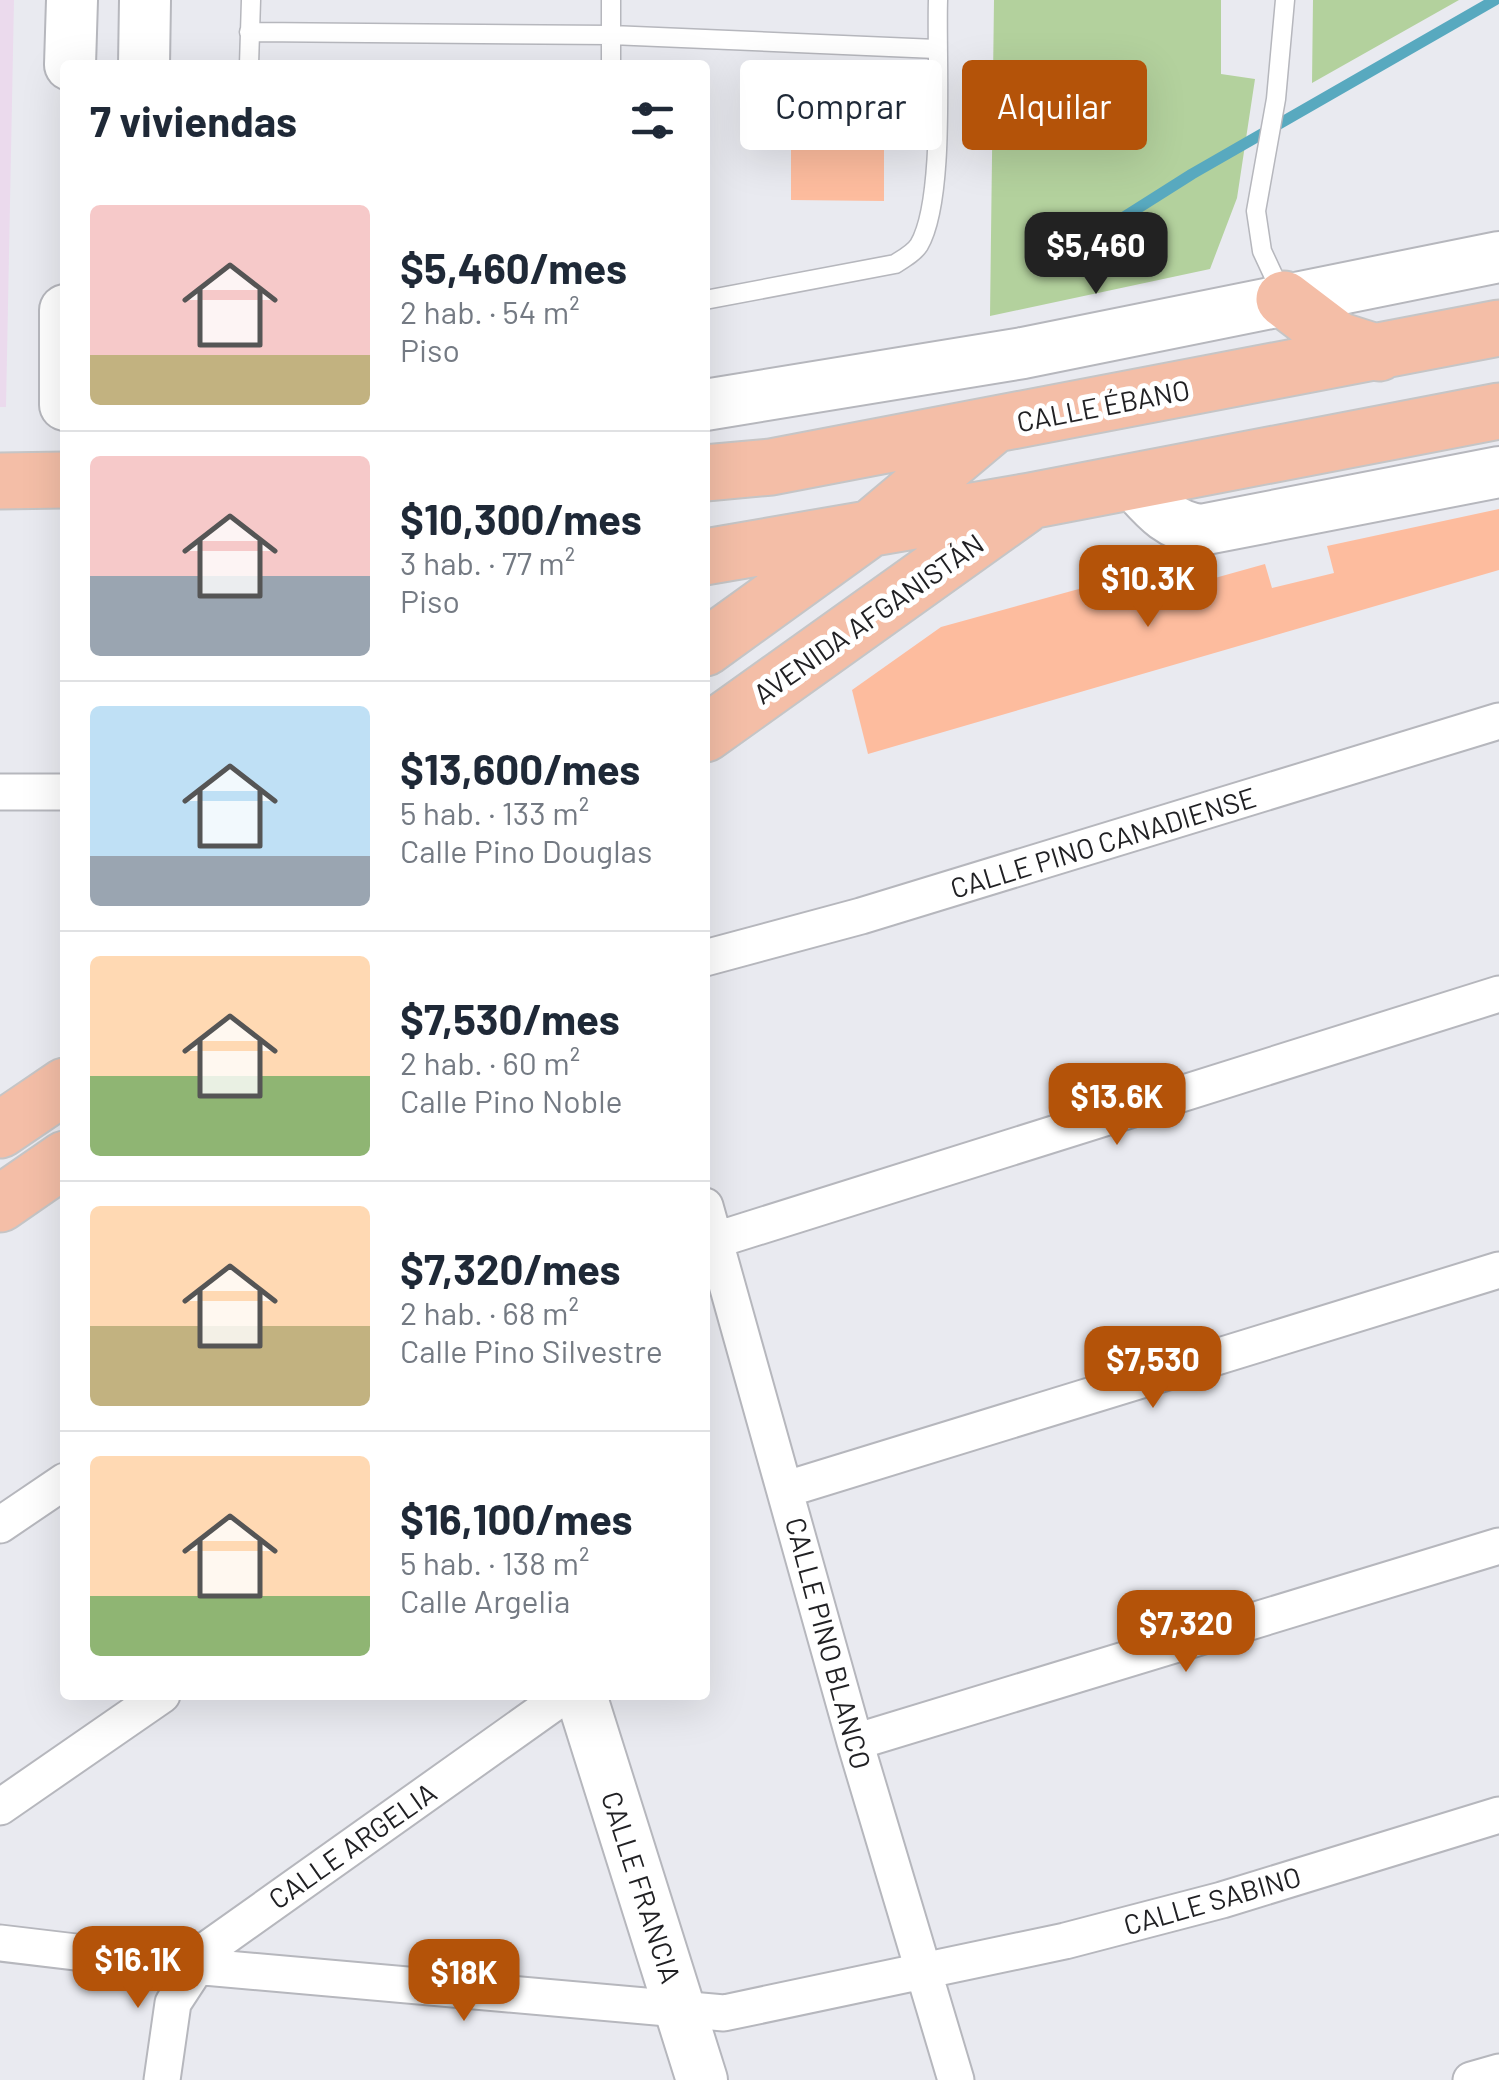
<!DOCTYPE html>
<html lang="es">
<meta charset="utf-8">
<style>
:root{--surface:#fff;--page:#f2f2f3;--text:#1f2937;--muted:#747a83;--line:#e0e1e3;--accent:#b45309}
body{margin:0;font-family:Barlow,sans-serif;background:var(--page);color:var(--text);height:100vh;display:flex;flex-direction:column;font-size:38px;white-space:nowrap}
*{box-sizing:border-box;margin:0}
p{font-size:32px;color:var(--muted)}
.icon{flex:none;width:55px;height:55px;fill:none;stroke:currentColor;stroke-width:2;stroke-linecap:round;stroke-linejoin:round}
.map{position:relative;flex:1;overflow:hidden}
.sheet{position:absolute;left:60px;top:60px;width:650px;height:1640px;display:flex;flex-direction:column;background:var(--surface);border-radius:10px;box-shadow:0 10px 40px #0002}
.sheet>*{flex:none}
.top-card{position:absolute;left:740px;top:60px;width:608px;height:90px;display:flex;gap:20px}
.price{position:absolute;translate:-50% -85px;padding:0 22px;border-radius:20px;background:var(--accent);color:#fff;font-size:32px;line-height:65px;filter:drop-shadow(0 2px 5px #0008)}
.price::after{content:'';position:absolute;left:50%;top:60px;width:30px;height:22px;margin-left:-15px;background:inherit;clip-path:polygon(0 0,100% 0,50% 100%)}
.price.active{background:#222;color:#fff}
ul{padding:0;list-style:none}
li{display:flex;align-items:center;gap:30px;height:250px;padding:0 30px}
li+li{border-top:2px solid var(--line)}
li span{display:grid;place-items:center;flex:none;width:280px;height:200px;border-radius:10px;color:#555}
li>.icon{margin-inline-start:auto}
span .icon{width:120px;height:120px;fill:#fffc;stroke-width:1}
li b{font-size:42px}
h2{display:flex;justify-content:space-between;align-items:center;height:120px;padding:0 30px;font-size:42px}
.pill{padding:0 35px;border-radius:10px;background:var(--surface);box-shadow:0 10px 40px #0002;font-size:35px;line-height:90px}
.pill.active{background:var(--accent);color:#fff}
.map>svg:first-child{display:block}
.education{fill:#ebdaed}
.green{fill:#b3d19d}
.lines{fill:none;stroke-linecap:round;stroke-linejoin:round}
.stream{stroke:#58a9bf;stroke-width:11}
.building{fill:#fdbc9e}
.lane-casing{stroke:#b6b7bd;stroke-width:21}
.street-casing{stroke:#b6b7bd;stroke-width:39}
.secondary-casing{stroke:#b6b7bd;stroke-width:54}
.primary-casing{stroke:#c5c5c6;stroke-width:59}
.lane{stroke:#fff;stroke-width:18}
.street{stroke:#fff;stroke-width:35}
.secondary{stroke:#fff;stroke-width:50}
.primary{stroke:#f4bea7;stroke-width:55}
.labels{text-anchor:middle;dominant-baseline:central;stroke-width:10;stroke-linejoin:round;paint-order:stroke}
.street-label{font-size:28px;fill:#212124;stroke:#fff}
</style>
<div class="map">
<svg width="1499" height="2080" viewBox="0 0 1499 2080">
<rect width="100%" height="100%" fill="#e9eaf0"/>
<!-- education -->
<path class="education" d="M0 0H14L6 407H0Z"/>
<!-- green -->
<path class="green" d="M994 0H1221V74L1255 79 1237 198 1210 269 990 316Z
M1313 0H1459L1312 83Z"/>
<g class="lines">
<!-- stream -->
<path class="stream" d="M1045 267 1192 174 1495 0"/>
</g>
<!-- building -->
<path class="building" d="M791 85 884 87V201L791 200Z
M1499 509V570L868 754 852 690 941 627 1097 584 1104 609 1265 564 1272 588 1334 573 1327 546Z"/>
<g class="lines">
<!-- lane casing -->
<g class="lane-casing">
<path id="lane" d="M249 32 611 35 936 49
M249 65 251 0
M611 65V0
M1282 294 1262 251 1256 211 1276 99 1285 0
M705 300 895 264C903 259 914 253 919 245 946 199 936 57 938 0"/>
</g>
<!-- street casing -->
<g class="street-casing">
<path id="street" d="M0 792H65
M705 958 861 916 1499 721
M705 1206 855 1742 956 2080
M716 1240 1499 994
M787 1489 1499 1270
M0 1525 65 1481
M855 1742 1499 1546
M0 1807 162 1695
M0 1943 193 1966 724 2013 1065 1941 1222 1900 1499 1815
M162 2080 173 2003 209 1948 565 1695
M1471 2080 1499 2072"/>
</g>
<!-- secondary casing -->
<g class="secondary-casing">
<path id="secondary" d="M70 65 72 0
M144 65 145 0
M65 310V405
M705 405 1023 353 1499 257
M1132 482C1153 505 1168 526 1201 530L1499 472
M581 1695 702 2080"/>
</g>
<!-- primary casing -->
<g class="primary-casing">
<path id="primary" d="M1284 299 1338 340 1379 353
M705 473 771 467 1499 328
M0 481 65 480
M705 557 1030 501 1499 411
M705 648 871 528 989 429
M705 734 1024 506
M0 1130 65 1086
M0 1204 65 1159"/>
</g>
<!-- lane -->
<use href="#lane" class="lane"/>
<!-- street -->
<use href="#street" class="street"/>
<!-- secondary -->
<use href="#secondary" class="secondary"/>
<!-- primary -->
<use href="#primary" class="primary"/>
</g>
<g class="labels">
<!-- street labels -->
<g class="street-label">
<text transform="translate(1103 405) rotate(-11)">CALLE ÉBANO</text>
<text transform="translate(868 618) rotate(-35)">AVENIDA AFGANISTÁN</text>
<text transform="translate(1103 842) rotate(-17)">CALLE PINO CANADIENSE</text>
<text transform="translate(829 1643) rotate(75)">CALLE PINO BLANCO</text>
<text transform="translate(352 1845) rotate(-35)">CALLE ARGELIA</text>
<text transform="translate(642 1887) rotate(72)">CALLE FRANCIA</text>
<text transform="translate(1212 1900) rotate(-16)">CALLE SABINO</text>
</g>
</g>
</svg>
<b class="price active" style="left:1096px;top:297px">$5,460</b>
<b class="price" style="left:1148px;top:630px">$10.3K</b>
<b class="price" style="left:1117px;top:1148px">$13.6K</b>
<b class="price" style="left:1153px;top:1411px">$7,530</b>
<b class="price" style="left:1186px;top:1675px">$7,320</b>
<b class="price" style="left:138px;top:2011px">$16.1K</b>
<b class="price" style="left:464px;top:2024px">$18K</b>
<div class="top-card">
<a class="pill">Comprar</a>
<a class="pill active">Alquilar</a>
</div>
<section class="sheet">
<h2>7 viviendas<svg class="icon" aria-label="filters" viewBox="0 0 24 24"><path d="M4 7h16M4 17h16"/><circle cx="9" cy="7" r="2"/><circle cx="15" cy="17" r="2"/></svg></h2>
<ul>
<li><span style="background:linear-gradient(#f6c9c9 75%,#c2b280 0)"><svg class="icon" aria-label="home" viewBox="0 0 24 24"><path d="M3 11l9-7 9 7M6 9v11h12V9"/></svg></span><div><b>$5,460/mes</b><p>2 hab. · 54 m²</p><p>Piso</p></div></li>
<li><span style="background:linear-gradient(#f6c9c9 60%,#9aa5b1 0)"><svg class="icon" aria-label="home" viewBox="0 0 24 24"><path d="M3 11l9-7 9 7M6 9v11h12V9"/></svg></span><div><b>$10,300/mes</b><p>3 hab. · 77 m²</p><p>Piso</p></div></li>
<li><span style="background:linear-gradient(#bfe0f5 75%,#9aa5b1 0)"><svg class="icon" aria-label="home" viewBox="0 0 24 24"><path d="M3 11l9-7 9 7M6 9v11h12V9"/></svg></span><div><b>$13,600/mes</b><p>5 hab. · 133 m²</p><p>Calle Pino Douglas</p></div></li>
<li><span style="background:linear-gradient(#ffd9b3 60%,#8fb573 0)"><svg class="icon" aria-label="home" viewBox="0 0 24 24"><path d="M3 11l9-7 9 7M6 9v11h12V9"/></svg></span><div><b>$7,530/mes</b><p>2 hab. · 60 m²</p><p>Calle Pino Noble</p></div></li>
<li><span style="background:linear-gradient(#ffd9b3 60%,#c2b280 0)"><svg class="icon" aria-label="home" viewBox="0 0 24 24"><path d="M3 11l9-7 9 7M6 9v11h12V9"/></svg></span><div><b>$7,320/mes</b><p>2 hab. · 68 m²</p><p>Calle Pino Silvestre</p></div></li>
<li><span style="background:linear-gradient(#ffd9b3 70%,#8fb573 0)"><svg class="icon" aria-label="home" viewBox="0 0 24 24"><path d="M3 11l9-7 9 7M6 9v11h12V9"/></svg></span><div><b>$16,100/mes</b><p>5 hab. · 138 m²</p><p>Calle Argelia</p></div></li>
</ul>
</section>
</div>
